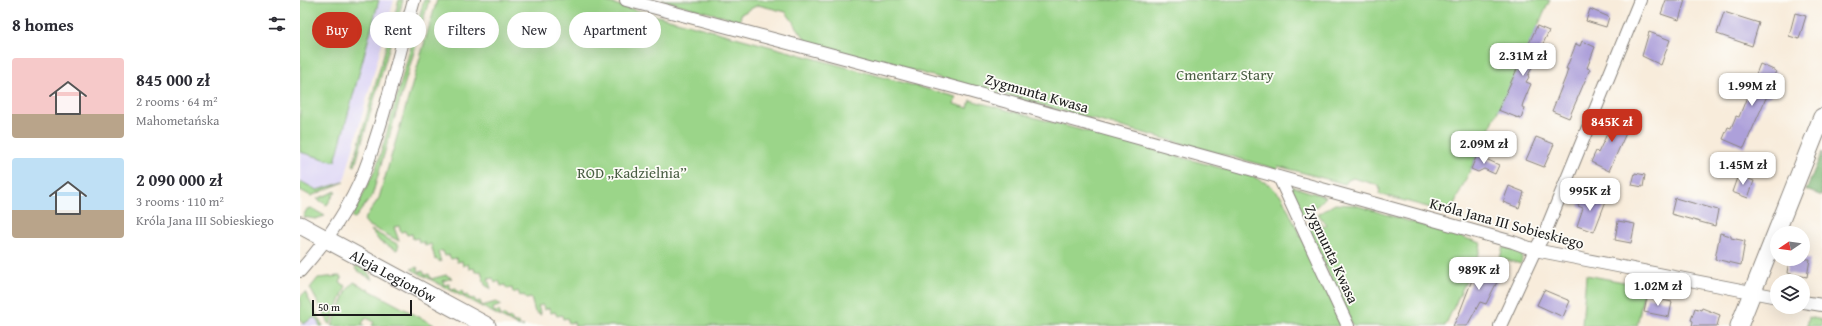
<!DOCTYPE html>
<meta charset="utf-8">
<style>
:root{--surface:#fff;--page:#f2f2f3;--text:#2b2b33;--muted:#7c7c81;--accent:#c8321e}
body{margin:0;font-family:"Gentium Book Plus",serif;background:var(--page);color:var(--text);height:100vh;display:flex;flex-direction:column;font-size:15px;white-space:nowrap}
*{box-sizing:border-box;margin:0}
p{font-size:13px;color:var(--muted)}
.icon{flex:none;width:22px;height:22px;fill:none;stroke:currentColor;stroke-width:2;stroke-linecap:round;stroke-linejoin:round}
.map{position:relative;flex:1;overflow:hidden}
.sheet{display:flex;flex-direction:column;background:var(--surface);width:300px}
.sheet>*{flex:none}
.top-card{position:absolute;left:12px;top:12px;width:380px;height:36px;display:flex;gap:8px}
.needle{width:26px;rotate:257deg}
.tools{position:absolute;left:1470px;top:226px;display:grid;gap:8px}
.tools a{display:grid;place-items:center;width:40px;height:40px;border-radius:50%;background:var(--surface);box-shadow:0 4px 16px #0002;font-size:20px}
.scale{position:absolute;left:12px;bottom:10px;width:100px;box-sizing:border-box;padding-left:4px;border:2px solid #1c1c1c;border-top:0;font-size:11px;line-height:14px;white-space:nowrap;color:#1c1c1c;-webkit-text-stroke:3px #fdfcf7;paint-order:stroke}
.price{position:absolute;translate:-50% -34px;padding:0 9px;border-radius:8px;background:#fff;color:#222;font-size:13px;line-height:26px;filter:drop-shadow(0 1px 2px #0008)}
.price::after{content:'';position:absolute;left:50%;top:24px;width:12px;height:9px;margin-left:-6px;background:inherit;clip-path:polygon(0 0,100% 0,50% 100%)}
.price.active{background:var(--accent);color:#fff}
ul{padding:0;list-style:none}
li{display:flex;align-items:center;gap:12px;height:100px;padding:0 12px}
li span{display:grid;place-items:center;flex:none;width:112px;height:80px;border-radius:4px;color:#555}
li>.icon{margin-inline-start:auto}
span .icon{width:48px;height:48px;fill:#fffc;stroke-width:1}
li b{font-size:17px}
h2{display:flex;justify-content:space-between;align-items:center;height:48px;padding:0 12px;font-size:17px}
.tag{padding:0 14px;border-radius:18px;background:var(--surface);box-shadow:0 4px 16px #0002;font-size:14px;line-height:36px}
.tag.active{background:var(--accent);color:#fff}
main{display:flex;flex:1;min-height:0}
.map>svg:first-child{display:block}
.built{fill:#ddd5f6}
.green{fill:#9bd589;stroke:#5c7852}
.forest{fill:#7cb675;stroke:#4c6948}
.building{fill:#ada0da}
.lines{fill:none;stroke-linecap:round;stroke-linejoin:round}
.street-casing{stroke:#8a847c;stroke-width:14}
.secondary-casing{stroke:#8a847c;stroke-width:19}
.street{stroke:#fff;stroke-width:12}
.secondary{stroke:#fff;stroke-width:17}
.labels{text-anchor:middle;dominant-baseline:central;stroke-width:3.5;stroke-linejoin:round;paint-order:stroke}
.park-label{font-size:15px;fill:#485d42;stroke:#fdfcf7}
.street-label{font-size:15px;fill:#1c1c1c;stroke:#fdfcf7}
</style>
<main>
<section class="sheet">
<h2>8 homes<svg class="icon" aria-label="filters" viewBox="0 0 24 24"><path d="M4 7h16M4 17h16"/><circle cx="9" cy="7" r="2"/><circle cx="15" cy="17" r="2"/></svg></h2>
<ul>
<li><span style="background:linear-gradient(#f6c9c9 70%,#b9a48a 0)"><svg class="icon" aria-label="home" viewBox="0 0 24 24"><path d="M3 11l9-7 9 7M6 9v11h12V9"/></svg></span><div><b>845 000 zł</b><p>2 rooms · 64 m²</p><p>Mahometańska</p></div></li>
<li><span style="background:linear-gradient(#bfe0f5 65%,#b9a48a 0)"><svg class="icon" aria-label="home" viewBox="0 0 24 24"><path d="M3 11l9-7 9 7M6 9v11h12V9"/></svg></span><div><b>2 090 000 zł</b><p>3 rooms · 110 m²</p><p>Króla Jana III Sobieskiego</p></div></li>
</ul>
</section>
<div class="map">
<svg width="1522" height="326" viewBox="0 0 1522 326">
<rect width="100%" height="100%" fill="#fdfcf7"/>
<filter id="ink" filterUnits="userSpaceOnUse"><feTurbulence type="fractalNoise" baseFrequency=".025" numOctaves="2"/><feDisplacementMap in="SourceGraphic" scale="8" xChannelSelector="R" yChannelSelector="G"/><feConvolveMatrix kernelMatrix="1 2 1 2 8 2 1 2 1" color-interpolation-filters="sRGB"/></filter>
<filter id="wash" filterUnits="userSpaceOnUse"><feTurbulence type="fractalNoise" baseFrequency=".012" numOctaves="4" result="noise"/><feDisplacementMap in="SourceGraphic" scale="16" xChannelSelector="R" yChannelSelector="G"/><feGaussianBlur stdDeviation="0.9" result="paint"/><feColorMatrix in="noise" values="0 0 0 0 0 0 0 0 0 0 0 0 0 0 0 0 0 1.4 0 .05"/><feComposite in="paint" operator="in"/></filter>
<g filter="url(#wash)">
<rect width="100%" height="100%" fill="#f8ecdb"/>
<!-- built -->
<path class="built" d="M0 0H94L44 181 17 190 0 181Z
M15 317 20 326H0V325Z"/>
<!-- green -->
<path class="green" d="M0 0H79L35 162 0 152Z
M99 0H103L55 166 53 165Z
M124 0H129L72 196 55 218 52 217 76 168 83 146Z
M137 0H299L656 97 654 104 668 108 670 100 954 177 970 185 982 197 1043 326H275L274 322 269 323 267 318 263 319 262 315 257 316 255 312 251 313 249 308 244 310 243 305 238 306 241 315 235 312 231 298 226 299 224 295 220 296 218 291 213 293 212 288 207 289 205 285 201 286 199 281 195 283 193 278 188 279 191 289 185 285 181 271 175 272 174 268 169 269 168 264 163 266 162 261 157 262 156 258 151 259 149 255 145 256 143 251 138 252 141 262 135 259 131 244 125 246 124 242 119 243 118 238 113 239 112 234 107 235 105 231 101 232 99 226 94 227 99 241 68 225 64 220 79 198Z
M362 0H1250L1150 213 1079 194 1080 189 1078 185 1053 178 1048 180 1045 184 978 166 977 169 511 43 506 40 486 12 458 5 441 14 440 21Z
M0 181 17 190 44 182 11 196 0 190Z
M991 186 1026 197 1005 218 1003 217 990 191Z
M36 191 27 205 17 199Z
M1035 204 1055 205 1181 243 1179 253 1145 326H1053L1009 231 1011 223 1016 217 1024 227 1027 225 1018 214Z
M11 208 25 216 15 219 3 217 7 209Z
M71 230 99 245 97 250 80 242Z
M1203 247C1213 250 1227 250 1221 264L1200 258Z
M57 265 66 270 73 280 55 269Z
M117 267 119 272 123 271 125 275 129 274 131 279 146 275 152 278 143 281 144 285 149 284 151 289 156 288 157 292 162 291 164 296 168 295 170 299 174 298 176 302 180 301 182 306 196 302 202 305 193 308 194 312 199 311 201 316 205 315 207 319 211 318 213 323 218 322 219 326H224H218L111 269Z
M1286 275 1345 286 1337 326H1282Z
M39 276 42 278 40 283 46 286 30 325 10 288 18 278Z
M54 282 136 326H72L74 322 66 317 62 324 65 326H32L47 290Z
M5 292 23 326H20L15 317 3 324 0 318V297Z
M1509 317 1522 320V326H1507Z"/>
<!-- forest -->
<path class="forest" d="M1522 152V196L1506 190Z"/>
<g id="blocks">
<!-- building -->
<path class="building" d="M1366 0H1385L1379 20 1361 14Z
M1290 9 1309 17 1306 27 1286 21Z
M1424 12 1459 23 1452 46 1417 34Z
M1495 13 1506 16 1499 39 1489 36Z
M1237 26 1249 31 1228 76 1229 77 1226 82 1231 84 1223 103 1222 107 1225 108 1221 119 1198 110Z
M1349 32 1370 40 1361 65 1342 56Z
M1282 41 1295 47 1287 68 1290 69 1269 118 1252 111 1266 76 1268 69H1266L1276 44 1280 46Z
M1460 64 1476 71 1473 79 1475 87 1472 95 1466 98 1444 148 1423 139 1428 127 1431 128 1436 116 1439 117Z
M1316 115 1331 122 1309 171 1291 162 1296 151 1298 153Z
M1236 137 1254 144 1244 167 1226 160Z
M1177 155 1199 165 1195 174 1184 169 1178 172 1171 169Z
M1335 173 1345 175 1343 187 1332 185Z
M1438 175 1454 181 1448 198 1432 192Z
M1209 186 1224 192 1219 208 1203 202Z
M1283 193 1306 201 1294 232 1277 226 1283 208 1278 206Z
M1375 198 1418 210 1415 226 1371 214Z
M1318 221 1335 224 1331 243 1315 240Z
M1420 233 1431 236V238L1445 241 1441 265 1415 259Z
M1180 259 1203 270 1186 304 1180 302 1167 326H1153L1159 314Z
M1489 259H1510L1507 277 1487 273Z
M1244 290 1270 301 1263 317 1237 305Z
M1347 297 1372 302 1369 317 1344 312Z
M1395 308 1401 310 1402 308 1420 315 1417 326H1392L1393 321 1391 320Z"/>
</g>
</g>
<g filter="url(#ink)">
<use href="#blocks" fill-opacity="0" stroke="#8a847c" stroke-width="1"/>
<g class="lines">
<!-- street casing -->
<g class="street-casing">
<path id="street" d="M326 0 661 89 1213 242 1235 250 1477 297
M979 177 1048 326
M0 271C25 243 50 207 64 172 85 118 98 56 114 0
M1503 302 1522 305
M1200 326 1235 250 1244 235 1340 0"/>
</g>
<!-- secondary casing -->
<g class="secondary-casing">
<g id="secondary">
<path id="s1" d="M0 225 187 326"/>
<path d="M1439 326 1522 117"/>
</g>
</g>
<!-- street -->
<use href="#street" class="street"/>
<!-- secondary -->
<use href="#secondary" class="secondary"/>
</g>
</g>
<g class="labels">
<!-- park labels -->
<g class="park-label">
<text x="925" y="74">Cmentarz Stary</text>
<text x="332" y="172">ROD „Kadzielnia”</text>
</g>
<!-- street labels -->
<g class="street-label">
<text transform="translate(737 93) rotate(16)">Zygmunta Kwasa</text>
<text transform="translate(1207 223) rotate(15)">Króla Jana III Sobieskiego</text>
<text transform="translate(1032 254) rotate(65)">Zygmunta Kwasa</text>
<text stroke="none"><textPath href="#s1" startOffset="106">Aleja Legionów</textPath></text>
</g>
</g>
</svg>
<div class="tools">
<a><svg class="needle" viewBox="-14 -14 28 28"><path d="M0-13l5 13h-10z" fill="#e53935"/><path d="M0 13l5-13h-10z" fill="#7c7c81"/></svg></a>
<a><svg class="icon" aria-label="layers" viewBox="0 0 24 24"><path d="M12 4l9 5-9 5-9-5zM3 14l9 5 9-5"/></svg></a>
</div>
<div class="scale">50 m</div>
<b class="price" style="left:1223px;top:77px">2.31M zł</b>
<b class="price" style="left:1452px;top:107px">1.99M zł</b>
<b class="price active" style="left:1312px;top:143px">845K zł</b>
<b class="price" style="left:1184px;top:165px">2.09M zł</b>
<b class="price" style="left:1443px;top:186px">1.45M zł</b>
<b class="price" style="left:1290px;top:212px">995K zł</b>
<b class="price" style="left:1179px;top:291px">989K zł</b>
<b class="price" style="left:1358px;top:307px">1.02M zł</b>
<div class="top-card">
<a class="tag active">Buy</a>
<a class="tag">Rent</a>
<a class="tag">Filters</a>
<a class="tag">New</a>
<a class="tag">Apartment</a>
</div>
</div>
</main>
